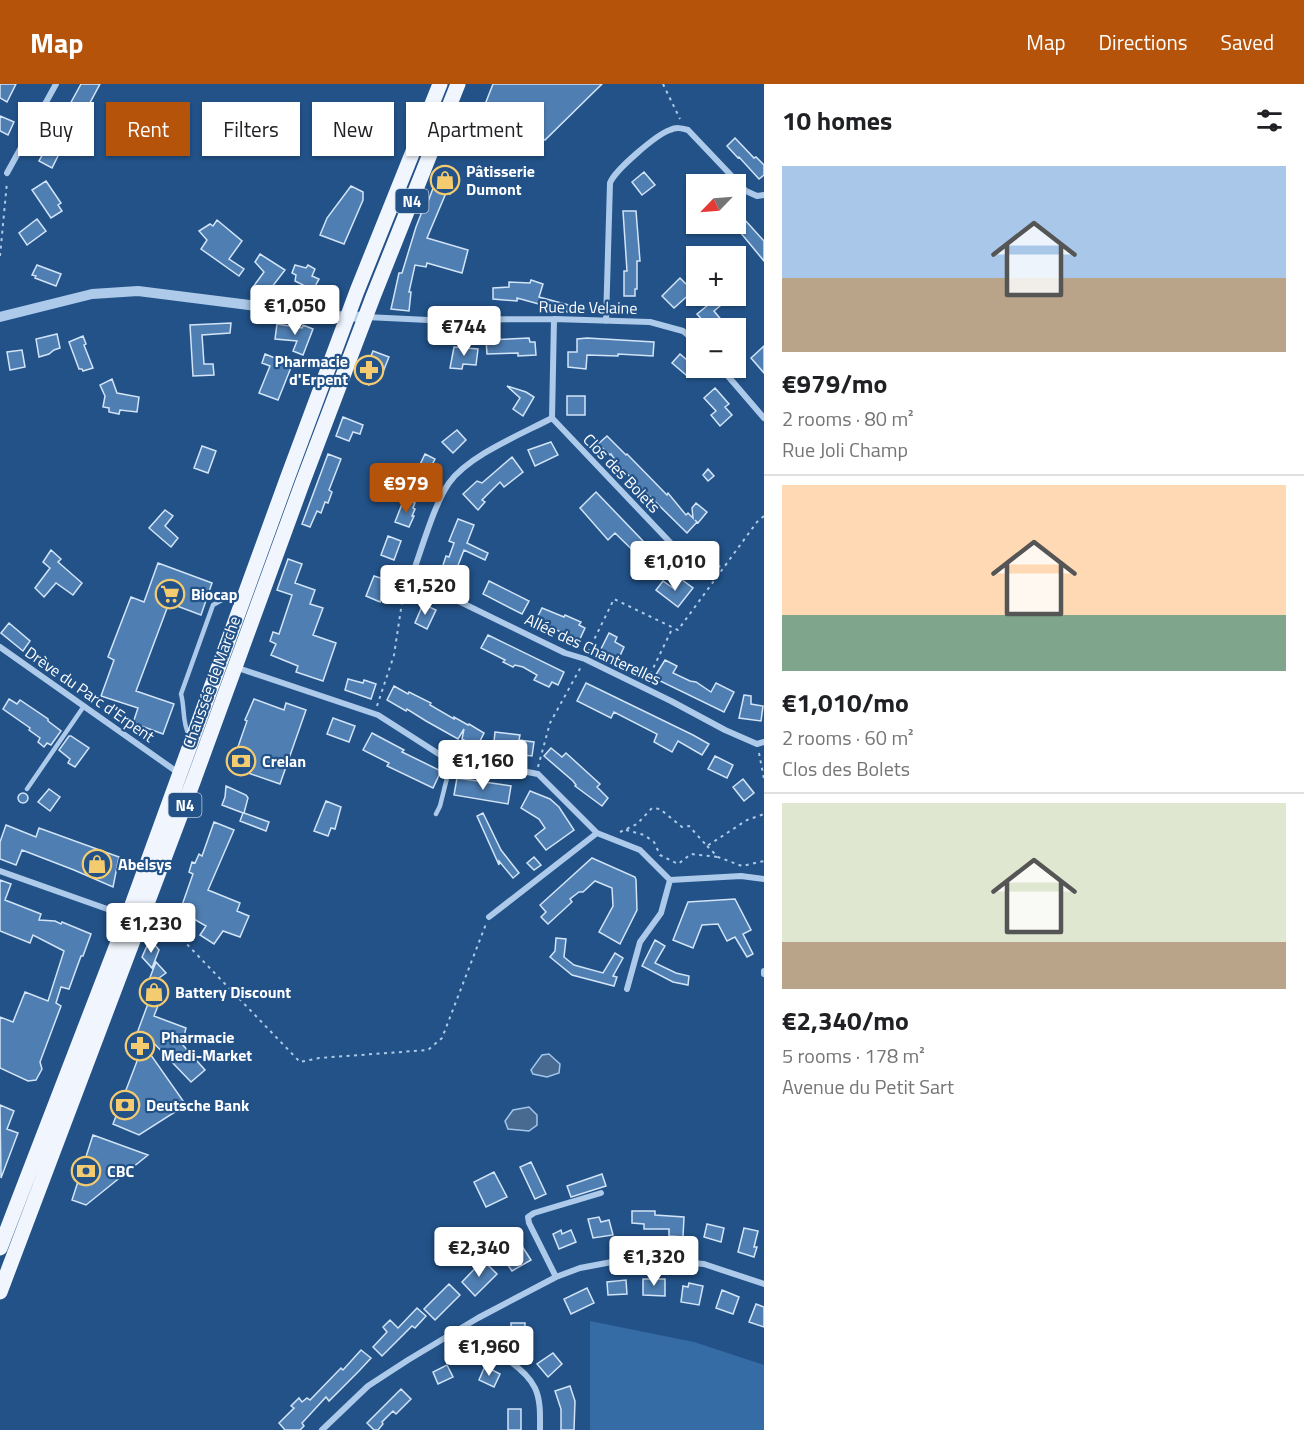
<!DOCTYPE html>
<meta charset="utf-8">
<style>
:root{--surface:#fff;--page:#f6f6f6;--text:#202124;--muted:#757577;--line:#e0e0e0;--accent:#b45309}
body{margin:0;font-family:"Titillium Web",sans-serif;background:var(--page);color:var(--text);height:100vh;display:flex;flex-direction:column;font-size:22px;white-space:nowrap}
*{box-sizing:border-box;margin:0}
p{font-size:20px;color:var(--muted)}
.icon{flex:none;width:33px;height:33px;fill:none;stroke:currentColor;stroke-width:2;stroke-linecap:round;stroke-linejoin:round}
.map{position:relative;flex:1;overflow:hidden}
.side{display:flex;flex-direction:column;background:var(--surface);width:540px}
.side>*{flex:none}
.hud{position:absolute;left:18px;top:18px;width:570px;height:54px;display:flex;gap:12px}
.needle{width:39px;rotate:245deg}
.tools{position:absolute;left:686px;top:90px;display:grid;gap:12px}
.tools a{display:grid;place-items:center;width:60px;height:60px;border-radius:0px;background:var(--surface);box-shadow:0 2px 4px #0004;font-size:30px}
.price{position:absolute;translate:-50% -51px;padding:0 14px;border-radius:6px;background:#fff;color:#222;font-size:20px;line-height:39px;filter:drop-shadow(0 2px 3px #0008)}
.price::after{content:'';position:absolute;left:50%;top:36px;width:18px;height:14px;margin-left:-9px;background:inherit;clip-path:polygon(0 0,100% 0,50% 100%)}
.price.active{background:var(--accent);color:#fff}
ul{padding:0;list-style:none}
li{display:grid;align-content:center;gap:12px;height:318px;padding:0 18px}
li+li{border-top:2px solid var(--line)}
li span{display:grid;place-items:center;height:186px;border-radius:0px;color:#555}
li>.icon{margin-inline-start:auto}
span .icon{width:108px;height:108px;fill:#fffc;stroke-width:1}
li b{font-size:26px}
h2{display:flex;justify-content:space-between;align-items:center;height:72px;padding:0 18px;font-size:26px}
.chip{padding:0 21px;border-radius:0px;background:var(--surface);box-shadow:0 2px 4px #0004;font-size:21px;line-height:54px}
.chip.active{background:var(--accent);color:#fff}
header{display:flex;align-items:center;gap:36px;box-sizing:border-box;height:84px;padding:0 30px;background:var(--accent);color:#fff}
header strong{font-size:28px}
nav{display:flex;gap:33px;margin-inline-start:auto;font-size:21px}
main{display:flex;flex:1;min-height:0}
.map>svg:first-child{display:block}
.green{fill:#366ca5}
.water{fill:#486a90;stroke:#a1c6eb;stroke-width:1.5}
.building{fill:#4f7eb2;stroke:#d2e4f7;stroke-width:1.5}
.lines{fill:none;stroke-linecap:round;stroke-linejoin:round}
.path{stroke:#adcaea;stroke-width:2;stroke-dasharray:3 4.5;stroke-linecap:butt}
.service{stroke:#adcaea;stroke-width:4.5}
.minor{stroke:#adcaea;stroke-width:6}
.tertiary{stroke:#adcaea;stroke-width:10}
.primary{stroke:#f1f6fe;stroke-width:15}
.labels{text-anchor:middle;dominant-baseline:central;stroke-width:4.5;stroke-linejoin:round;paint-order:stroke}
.shield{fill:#225288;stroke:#bdcbdb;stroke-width:1.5}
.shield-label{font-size:15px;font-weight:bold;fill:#fff}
.poi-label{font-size:16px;font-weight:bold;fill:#fff;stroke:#225288;text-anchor:start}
.street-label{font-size:16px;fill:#fff;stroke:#225288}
</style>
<header>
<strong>Map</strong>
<nav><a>Map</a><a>Directions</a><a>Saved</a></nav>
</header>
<main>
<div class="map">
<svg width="764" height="1346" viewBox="0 0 764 1346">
<rect width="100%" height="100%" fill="#225288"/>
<!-- green -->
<path class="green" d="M590 1237 694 1258 764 1281V1346H590Z"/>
<!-- water -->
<path class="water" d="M549 970 560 980 559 989 547 993 533 990 531 986 542 971Z
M529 1023 537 1031V1041L529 1047 508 1045 505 1037 513 1026Z"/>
<!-- building -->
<path class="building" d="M0 0H16L7 18 0 14Z
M81 0H100L69 58 66 56 52 84 39 77Z
M493 0H602L545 56 526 47 531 34 502 22 499 29 484 23Z
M0 32 14 38 8 51 0 47Z
M464 50 476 59 470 67 458 58Z
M735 54 754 74 756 73 764 81V91L759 95 739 73 738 74 727 62Z
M439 88 456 93 450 110 446 109 427 154 468 166 462 189 427 179 426 183 415 181 409 208H411L409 227 391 225 399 189H402L416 143 423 125 425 126Z
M644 88 655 101 642 111 632 98Z
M46 97 61 119 58 121 62 127 51 134 32 106Z
M351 102 363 108V116L344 160 320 151 327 134Z
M735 125 764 157V177L735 142Z
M623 127H636L640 177H637V205H635V212H624V187H627Z
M37 135 46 147 27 161 19 149Z
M217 136 242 157 229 175 244 185 239 192 201 165 207 156 199 147 210 140 213 142Z
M260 170 285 186 265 212 253 203 264 188 255 178Z
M37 181 61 190 56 202 35 194 36 192 32 191Z
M295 181 306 184 308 181 315 185 312 192 319 195 313 206 295 197 296 191 292 189Z
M680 194 693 207 674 224 662 212Z
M531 196 543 200 539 213 569 221 568 228 517 214V217L493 215V204L509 203V198L530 199Z
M719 212H732L714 227 723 238 716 244H710L704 242V238L697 230Z
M231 239 230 249 202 251 204 280H213L214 291 193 292 190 241Z
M277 240 302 244 303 241 313 245 303 271 293 267 297 257 275 255Z
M57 250 60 264 54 266 49 270 39 273 36 255Z
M83 252 86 260 84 261 93 284 83 287 82 285H79L69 258Z
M529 254 530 258H535L536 271 518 272V269L487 270 486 256Z
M587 254 654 258 653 272 618 270V272L587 271 586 285 568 283V268H577V255Z
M764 262V289L751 274Z
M454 263 478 265 476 281 463 280 462 285 450 284Z
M22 266 25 283 10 286 7 268Z
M373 267 389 273 381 293 374 290 369 301 361 297Z
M265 270 292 281 278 316 259 309 270 282 262 279Z
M680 270 694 282 686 291 672 279Z
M112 295 117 309 139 313 137 328 120 326 119 330 109 328V324L103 323 105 312 100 301Z
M507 302 526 308 534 313 523 332 513 325 520 314Z
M715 304 729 320 725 323 732 331 720 342 711 331 716 327 704 314Z
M567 312H585V331H567Z
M343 333 363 341 360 350 353 348 349 357 336 352Z
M457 346 466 356 453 369 442 358Z
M607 352 626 371 627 370 667 411 668 409 686 431 688 429 693 434 692 424 696 419 707 428 698 439 695 436 697 438 687 449 618 381 611 370 610 371 598 360Z
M551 358 558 371 535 382 528 366Z
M202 362 216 367 208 389 194 384Z
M328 370 341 375 329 406 332 408 328 419 325 418 321 429 317 427 310 443 302 440Z
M425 370 435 375 429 387 433 390 427 399 414 393Z
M512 373 523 388 504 403 500 398 482 416 485 418 478 426 463 410 477 397 482 399Z
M708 385 714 392 708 397 703 391Z
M375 387 394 393 391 402 372 395Z
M596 408 667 482 658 491 615 449 608 456 580 424Z
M407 416 415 419 413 424 415 425 412 432H414L409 443 395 438 402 420 405 421Z
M165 426 173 432 165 442 178 454 171 463 149 444Z
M458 435 474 441 467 459 488 469 485 476 464 466 455 489 442 484 446 472 449 473 454 459 449 457Z
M388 452 401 457 394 476 381 471Z
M51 466 61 475 58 478 82 499 73 511 56 499 44 513 35 504 50 484 43 478Z
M288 475 302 480 295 499 315 506 310 520 323 524 313 551 336 559 323 597 296 588 298 582 271 571 276 560 270 557 273 548 279 550 292 511 277 506Z
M158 479 212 499 201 531 169 519 136 607 174 620 163 650 133 639 138 624 101 612 114 576 108 573 131 513 144 518Z
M374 492 387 496 380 518 366 512Z
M681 495 693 504 678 523 656 506 663 497 673 504Z
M489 497 529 517 522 530 483 510Z
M423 520 436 526 427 545 415 539Z
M542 524 564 533 565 531 581 538 579 541 585 544 579 557 536 536Z
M9 539 30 557 23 567 1 549Z
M609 549 617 553 615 558 624 563 618 576 600 567Z
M488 551 564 588 558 601 552 598 549 603 534 596 537 591 523 583 515 581 513 583 503 578 505 576 481 564Z
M665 576 677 582 673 589 690 597 696 598 711 608 716 599 734 608 724 628 656 595 655 592Z
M348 595 363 599 364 596 376 600 371 615 345 606Z
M586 599 693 651 709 660 702 671 678 657 672 668 654 658 657 650 614 628 611 634 577 617Z
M394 602 408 610 409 608 431 619 430 621 454 635V633L468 641 469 640 484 649 477 663 462 655 464 645 458 655 426 637 407 625 406 627 387 616Z
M744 611 751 612V620L763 622 761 637 739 634Z
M9 615 17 620 20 616 48 635V637L61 647 51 661 47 659 44 663 38 658 40 654 29 646 30 644 3 625Z
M254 615 284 626 286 619 306 626 280 700 231 683 247 637 245 636Z
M333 634 355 642 349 658 327 650Z
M495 648 520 651 519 656 534 658 532 672 506 669V671L493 667Z
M372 649 404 666 402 668 441 687 433 704 387 682 389 679 363 666Z
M69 652H71L89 664 75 683 68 679 70 675 59 666Z
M551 664 562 673 566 669 600 700 597 703 608 714 602 722 575 702 576 701 573 697 544 672Z
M715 672 733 681 727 694 708 685Z
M457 694 511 702 508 720 454 711Z
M743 695 754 709 744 717 733 703Z
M226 702 246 711 248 714 244 729 269 738 266 747 240 737 243 729 222 721 225 713Z
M49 705 60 713 50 727 38 718Z
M530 707 550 715 559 723 574 746 546 766 535 752 545 744 539 735 521 724Z
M18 714a5 5 0 1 1 10 0a5 5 0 1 1-10 0Z
M326 717 341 723 335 745 331 744 328 752 314 747Z
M483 729 501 766 519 789 513 794 499 777V781L477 732Z
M214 738 234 746 208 806 240 819 237 827 249 832 240 853 223 847 214 860 200 851 206 842 180 827 193 790 189 788 192 778 195 779 199 770 202 772Z
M6 741 36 753 39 744 119 773 113 803 74 786 22 766 16 781 0 775V758Z
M534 773 541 781 534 786 527 779Z
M592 774 635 793 636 796 637 826 620 860 599 848 613 822 612 804 595 797 583 808H579L570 815 572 818 548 840 541 833 546 828 540 821Z
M0 796 11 800 5 816 41 830 39 836 55 837 61 840 62 838 91 850 83 872H81L69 905 61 903 56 919 61 922 40 978 42 985 36 996 28 997 0 984V933L13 938 25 908 48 917 64 867 33 851 30 859 0 847Z
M735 815 751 846 743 850 753 870 747 873 735 853 727 857 718 840 702 841 693 864 673 856 688 818Z
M556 854 566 855 564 873 574 881 603 889 615 869 623 874 613 892 617 893 614 902 572 891 550 873 555 867Z
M150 855 159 866 152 884 142 873Z
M655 856 665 862 655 879 676 889 689 892 688 901 673 898 642 882Z
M156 878 166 889 155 897 166 901 154 932 186 944 182 960 205 986 191 998 147 952 141 957 186 1021 139 1051 113 1040 139 972 130 968 149 917 142 914Z
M0 1021 14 1027 7 1045 18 1049 1 1094Z
M93 1051 148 1071 86 1121 72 1116Z
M531 1078 546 1110 535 1115 520 1083Z
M494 1088 507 1113 486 1123 474 1098Z
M602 1090 606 1102 571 1113 567 1102Z
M632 1127H655V1131L684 1133 683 1153 669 1152V1145H644V1140L632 1139Z
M599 1133 601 1138 609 1136 613 1151 593 1154 588 1135Z
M707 1140 724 1144 721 1158 704 1153Z
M744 1144 758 1147 754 1163H757L754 1173 738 1168Z
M561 1146 562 1150 571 1146 576 1158 559 1165 553 1150Z
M520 1159 531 1176 512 1187 501 1171Z
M483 1176 497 1190 475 1212 462 1198Z
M643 1195H665V1212L643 1211Z
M626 1196 627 1210 608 1211 607 1198Z
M689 1199 703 1202 699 1221 681 1218 683 1202 688 1203Z
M449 1200 460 1211 435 1236 424 1225Z
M587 1204 594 1219 571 1230 564 1215Z
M722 1206 739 1213 733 1230 716 1224Z
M756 1220 764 1223V1243L749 1238Z
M417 1224 426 1232 415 1244 412 1242 382 1272 373 1263 387 1248 383 1243 390 1236 398 1244Z
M511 1239H525V1255H511Z
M361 1266 371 1274 359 1287 329 1317 326 1313 302 1339 304 1342 300 1346H285L279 1339 294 1324 291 1322 299 1314 302 1318 307 1314 310 1316 341 1284 343 1286Z
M553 1269 562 1280 548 1293 537 1280Z
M447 1281 453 1293 438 1300 433 1288Z
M485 1282 500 1290 494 1303 479 1296Z
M570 1302 575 1317 574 1346H561V1325L555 1307Z
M401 1305 411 1315 396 1330 393 1327 382 1338 383 1340 378 1346H374L367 1339Z
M508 1325H521V1346H508Z"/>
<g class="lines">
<!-- path -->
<path class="path" d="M663 0 680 35
M0 172 7 98
M710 481 725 483
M588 568 614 515 678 546 757 438 764 432
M647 597 673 543
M377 622 394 571 404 505 408 500
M759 669 764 695
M538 683 550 639 582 581
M626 746 644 751 654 758 660 771 678 780 691 770 718 773
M620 748 637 740 652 724 660 725 682 743 689 742 707 762 747 736 764 730
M707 762 718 773 742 782 764 777
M156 828 300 978 319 974 428 966 442 954 486 840"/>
<!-- service -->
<path class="service" d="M189 651C182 639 185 624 181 610L213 521 229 512 242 513
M27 705 84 622
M436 730 440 722 452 674"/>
<!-- minor -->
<path class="minor" d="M7 89 56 0
M366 233 428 236 554 235 650 238 683 247 696 258
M606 237 610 99C615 86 657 50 670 46 676 43 681 44 688 46L746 107 757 112 764 111
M721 284 764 334
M552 334C522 350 469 371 449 399 434 420 421 468 411 494L565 569 585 575 671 617 725 646 757 660 764 658
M552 334 685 474 703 481
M552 334 554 235
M0 563 180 690
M235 583 378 631 442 672 538 690 597 749 640 766 670 796 741 792 764 795
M0 787 127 832
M489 833 597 749
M764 890V887
M627 905 640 858 661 829 670 796
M556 1193 529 1139 528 1133 534 1129 601 1109
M456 1246C480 1259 523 1279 535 1304 541 1317 540 1332 540 1346
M322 1346 368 1302 408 1276 478 1234 556 1193 580 1184 633 1174 704 1180 764 1200"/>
<!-- tertiary -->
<path class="tertiary" d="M0 233 92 210 138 207 336 232 366 233"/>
<!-- primary -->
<path class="primary" d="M0 1164 128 832 287 395 357 207 440 0
M0 1208 193 698 302 400 373 213 458 0"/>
</g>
<!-- icons -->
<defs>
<g id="shop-ring" transform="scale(1.5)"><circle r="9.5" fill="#225288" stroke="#f5cb70" stroke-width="1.5"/><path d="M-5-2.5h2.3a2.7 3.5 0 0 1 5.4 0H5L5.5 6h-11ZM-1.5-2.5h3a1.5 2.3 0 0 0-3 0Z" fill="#f5cb70"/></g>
<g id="pharmacy-ring" transform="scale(1.5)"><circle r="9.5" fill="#225288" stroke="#f5cb70" stroke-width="1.5"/><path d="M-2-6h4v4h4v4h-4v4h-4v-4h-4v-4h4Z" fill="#f5cb70"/></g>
<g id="supermarket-ring" transform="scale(1.5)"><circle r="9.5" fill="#225288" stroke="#f5cb70" stroke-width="1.5"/><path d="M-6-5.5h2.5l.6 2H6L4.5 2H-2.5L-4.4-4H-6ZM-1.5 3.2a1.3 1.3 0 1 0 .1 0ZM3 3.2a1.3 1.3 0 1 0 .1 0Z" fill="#f5cb70"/></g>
<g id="bank-ring" transform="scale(1.5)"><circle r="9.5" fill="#225288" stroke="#f5cb70" stroke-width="1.5"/><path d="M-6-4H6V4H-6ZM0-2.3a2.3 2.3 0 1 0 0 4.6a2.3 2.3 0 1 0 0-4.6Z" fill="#f5cb70"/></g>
</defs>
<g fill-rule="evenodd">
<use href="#shop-ring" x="445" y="96"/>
<use href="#pharmacy-ring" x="369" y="286"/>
<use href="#supermarket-ring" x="170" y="510"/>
<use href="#bank-ring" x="241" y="677"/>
<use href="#shop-ring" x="97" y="780"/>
<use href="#shop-ring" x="154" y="908"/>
<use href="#pharmacy-ring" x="140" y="962"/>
<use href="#bank-ring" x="125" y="1021"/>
<use href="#bank-ring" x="86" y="1087"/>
</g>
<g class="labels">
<!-- shield labels -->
<g class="shield">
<rect x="395.5" y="105" width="33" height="24" rx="4.5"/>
<rect x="168.5" y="709" width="33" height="24" rx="4.5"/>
</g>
<g class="shield-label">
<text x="412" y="117">N4</text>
<text x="185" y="721">N4</text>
</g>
<!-- poi labels -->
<g class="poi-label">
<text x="466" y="87">Pâtisserie<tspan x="466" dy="18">Dumont</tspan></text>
<text x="348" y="277" text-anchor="end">Pharmacie<tspan x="348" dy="18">d'Erpent</tspan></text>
<text x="191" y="510">Biocap</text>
<text x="262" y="677">Crelan</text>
<text x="118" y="780">Abelsys</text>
<text x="175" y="908">Battery Discount</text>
<text x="161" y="953">Pharmacie<tspan x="161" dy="18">Medi-Market</tspan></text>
<text x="146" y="1021">Deutsche Bank</text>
<text x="107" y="1087">CBC</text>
</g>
<!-- street labels -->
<g class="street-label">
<text transform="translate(588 223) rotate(1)">Rue de Velaine</text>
<text transform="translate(622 389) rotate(46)">Clos des Bolets</text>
<text transform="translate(593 565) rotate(25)">Allée des Chanterelles</text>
<text transform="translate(211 598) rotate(-70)">Chaussée de Marche</text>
<text transform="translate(90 610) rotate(35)">Drève du Parc d'Erpent</text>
</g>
</g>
</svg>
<div class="tools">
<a><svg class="needle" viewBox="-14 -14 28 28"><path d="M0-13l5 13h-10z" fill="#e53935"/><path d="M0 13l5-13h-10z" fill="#757577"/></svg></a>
<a>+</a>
<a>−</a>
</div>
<b class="price" style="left:295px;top:252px">€1,050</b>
<b class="price" style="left:464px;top:273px">€744</b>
<b class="price active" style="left:406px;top:430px">€979</b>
<b class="price" style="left:675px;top:508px">€1,010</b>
<b class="price" style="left:425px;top:532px">€1,520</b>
<b class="price" style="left:483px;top:707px">€1,160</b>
<b class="price" style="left:151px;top:870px">€1,230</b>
<b class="price" style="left:479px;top:1194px">€2,340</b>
<b class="price" style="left:654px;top:1203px">€1,320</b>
<b class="price" style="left:489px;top:1293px">€1,960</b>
<div class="hud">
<a class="chip">Buy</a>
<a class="chip active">Rent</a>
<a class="chip">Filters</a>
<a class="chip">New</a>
<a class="chip">Apartment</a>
</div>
</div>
<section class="side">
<h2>10 homes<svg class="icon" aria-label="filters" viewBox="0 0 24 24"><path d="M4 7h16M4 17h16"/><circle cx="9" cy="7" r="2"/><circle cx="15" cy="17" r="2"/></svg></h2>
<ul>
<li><span style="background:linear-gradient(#a9c7e8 60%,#b9a48a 0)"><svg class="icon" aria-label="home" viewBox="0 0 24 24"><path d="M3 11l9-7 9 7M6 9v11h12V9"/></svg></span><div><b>€979/mo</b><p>2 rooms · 80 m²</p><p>Rue Joli Champ</p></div></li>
<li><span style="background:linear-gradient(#ffd9b3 70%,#7fa58c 0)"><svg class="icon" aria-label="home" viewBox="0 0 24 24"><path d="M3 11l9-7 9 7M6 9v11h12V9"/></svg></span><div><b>€1,010/mo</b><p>2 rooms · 60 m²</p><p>Clos des Bolets</p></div></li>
<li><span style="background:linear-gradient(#dfe7d0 75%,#b9a48a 0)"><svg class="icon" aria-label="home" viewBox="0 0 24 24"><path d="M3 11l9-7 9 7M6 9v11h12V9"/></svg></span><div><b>€2,340/mo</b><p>5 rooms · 178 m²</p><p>Avenue du Petit Sart</p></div></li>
</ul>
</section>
</main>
